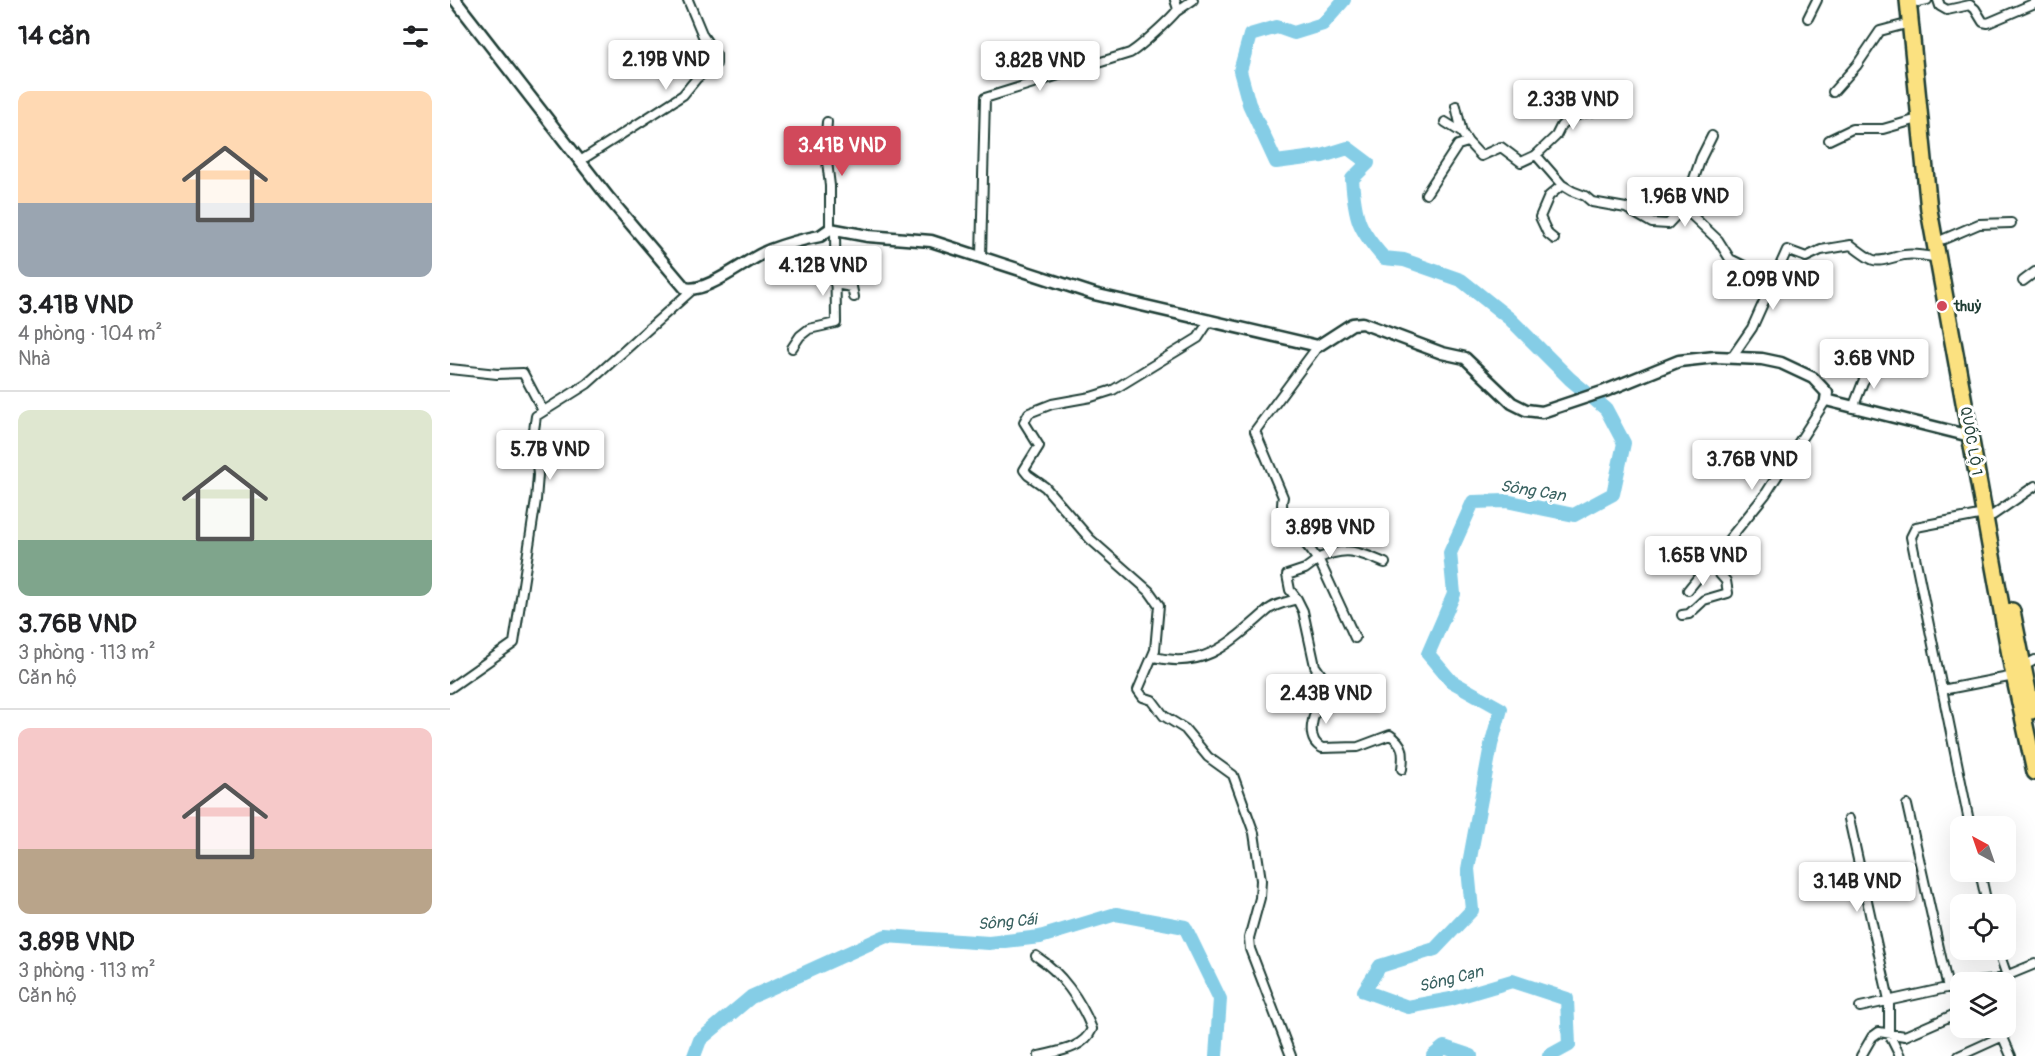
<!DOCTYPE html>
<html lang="vi">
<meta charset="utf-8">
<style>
:root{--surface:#fff;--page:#f6f6f6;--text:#202124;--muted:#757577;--line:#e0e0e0;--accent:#d1495b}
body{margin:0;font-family:Pangolin,sans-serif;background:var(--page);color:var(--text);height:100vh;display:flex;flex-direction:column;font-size:22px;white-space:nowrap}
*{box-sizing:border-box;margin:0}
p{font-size:20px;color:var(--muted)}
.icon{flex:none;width:33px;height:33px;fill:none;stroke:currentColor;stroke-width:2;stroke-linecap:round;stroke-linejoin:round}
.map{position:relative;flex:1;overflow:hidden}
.side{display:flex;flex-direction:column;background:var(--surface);width:450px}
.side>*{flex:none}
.needle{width:39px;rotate:320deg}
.buttons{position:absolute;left:1500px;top:816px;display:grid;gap:12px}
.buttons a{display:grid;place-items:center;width:66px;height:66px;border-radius:12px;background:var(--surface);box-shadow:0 6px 24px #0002;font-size:30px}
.price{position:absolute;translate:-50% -51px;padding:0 14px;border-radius:6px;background:#fff;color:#222;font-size:20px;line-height:39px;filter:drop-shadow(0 2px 3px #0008)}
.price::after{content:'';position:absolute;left:50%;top:36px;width:18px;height:14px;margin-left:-9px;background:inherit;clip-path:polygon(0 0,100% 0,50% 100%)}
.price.current{background:var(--accent);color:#fff}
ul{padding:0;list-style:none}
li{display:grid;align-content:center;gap:12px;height:318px;padding:0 18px}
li+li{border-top:2px solid var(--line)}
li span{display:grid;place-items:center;height:186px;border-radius:12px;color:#555}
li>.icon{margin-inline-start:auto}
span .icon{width:108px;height:108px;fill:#fffc;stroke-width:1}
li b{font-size:26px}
h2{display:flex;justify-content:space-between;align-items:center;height:72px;padding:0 18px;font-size:26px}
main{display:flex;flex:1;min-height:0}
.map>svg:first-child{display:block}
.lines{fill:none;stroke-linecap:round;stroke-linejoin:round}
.river{stroke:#85cde6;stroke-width:14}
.street-casing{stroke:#1f3d34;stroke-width:12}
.secondary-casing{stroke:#1f3d34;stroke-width:15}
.highway-casing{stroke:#1f3d34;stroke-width:20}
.street{stroke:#fff;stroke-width:8}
.secondary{stroke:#fff;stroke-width:10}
.highway{stroke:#fbe180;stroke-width:15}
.poi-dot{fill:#d1495b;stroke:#fff;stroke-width:2}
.labels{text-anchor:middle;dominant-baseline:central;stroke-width:6;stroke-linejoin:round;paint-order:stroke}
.poi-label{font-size:15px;font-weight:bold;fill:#1f3d34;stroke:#fff;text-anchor:start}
.street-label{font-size:15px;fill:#1f3d34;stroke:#fff}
.water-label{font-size:16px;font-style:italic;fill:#386160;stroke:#fff}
</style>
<main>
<section class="side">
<h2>14 căn<svg class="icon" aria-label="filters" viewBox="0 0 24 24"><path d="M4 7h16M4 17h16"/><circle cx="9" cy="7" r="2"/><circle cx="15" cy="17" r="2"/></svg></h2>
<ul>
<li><span style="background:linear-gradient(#ffd9b3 60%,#9aa5b1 0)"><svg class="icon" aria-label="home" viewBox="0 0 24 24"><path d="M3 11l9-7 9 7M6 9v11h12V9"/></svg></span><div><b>3.41B VND</b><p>4 phòng · 104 m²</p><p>Nhà</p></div></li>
<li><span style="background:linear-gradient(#dfe7d0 70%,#7fa58c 0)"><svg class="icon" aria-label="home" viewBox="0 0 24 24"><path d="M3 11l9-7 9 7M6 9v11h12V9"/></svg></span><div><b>3.76B VND</b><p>3 phòng · 113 m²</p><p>Căn hộ</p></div></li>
<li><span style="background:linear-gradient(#f6c9c9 65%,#b9a48a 0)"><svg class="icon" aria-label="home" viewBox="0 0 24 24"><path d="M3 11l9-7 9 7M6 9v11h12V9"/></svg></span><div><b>3.89B VND</b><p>3 phòng · 113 m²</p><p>Căn hộ</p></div></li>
</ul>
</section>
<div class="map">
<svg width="1585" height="1056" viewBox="0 0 1585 1056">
<rect width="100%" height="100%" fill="#fff"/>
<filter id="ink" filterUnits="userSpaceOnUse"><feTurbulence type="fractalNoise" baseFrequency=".0167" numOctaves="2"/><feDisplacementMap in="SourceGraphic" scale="12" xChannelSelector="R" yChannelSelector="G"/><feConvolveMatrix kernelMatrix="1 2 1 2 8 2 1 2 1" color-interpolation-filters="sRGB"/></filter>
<g filter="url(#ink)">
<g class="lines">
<!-- river -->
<path class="river" d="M894 0 873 24 844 33 827 27 800 35 790 71 799 104 826 162 872 156 898 148 918 163 902 179C905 218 908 229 934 258L954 260 1011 280 1060 319 1120 379 1156 409 1174 443 1163 494 1124 515 1056 501 1023 502 1000 553 1004 594 978 654 1001 681 1051 709 1041 745 1018 869 1022 910 985 949 930 966 914 991 958 1007 1001 999 1062 981 1117 999 1119 1045 1099 1056
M244 1056 250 1040 301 997 436 936 539 943 590 937 666 914 735 927 770 999 766 1056
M983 1056 994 1047 1021 1056"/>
<!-- street casing -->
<g class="street-casing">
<path id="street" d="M1488 0 1490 6 1497 10 1520 5 1525 9 1533 22 1538 23 1585 3
M1468 2 1477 0
M727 11 743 0
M1358 18 1367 0
M1383 92 1407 65 1430 31 1460 23
M1006 106 1012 133 1018 142
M377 122 375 145 380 186V229
M995 122 1011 132
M1262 136 1251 158 1234 208 1268 240 1280 259 1323 280
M1379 140 1402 129H1433L1468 119
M1086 155 1106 136 1111 126 1118 119 1133 113 1162 108
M130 161 233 95 247 78 266 64V55L253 36 238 0
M976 194 1008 145 1018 142 1031 156 1051 147 1071 162 1086 155 1112 185 1122 191 1135 196 1142 202 1176 208 1202 223 1218 224 1234 207
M1104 239 1098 234 1090 217 1099 196 1112 185
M1494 239 1529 224 1561 223
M531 256 535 98 680 53C689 48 724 16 728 9L725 0
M1573 281 1585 272
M385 284 402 287 404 297
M760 320 748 338 663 390 641 397 602 404 579 413 574 422 589 446 574 470 578 475 595 487 640 539 699 591 709 605 705 650 688 690 693 697 702 700 714 716 735 729 758 757 783 775 804 833 811 880 810 898 799 938 800 949 841 1056
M342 348 350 336 359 329 386 323 385 230
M1282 357 1302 328 1337 250 1356 257 1371 250 1401 245C1428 266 1423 262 1454 255 1465 253 1477 256 1488 258
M0 369 47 374 73 373 92 409
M1403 408 1413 382 1425 364
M1543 515 1585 486
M868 558 905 638
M867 559C897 546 906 551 935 563
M1238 590 1315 495 1376 400
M847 599 853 611 865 666 876 682C871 700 849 736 872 748L908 747 940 735C954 744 954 753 952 769
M1232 615 1239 614 1254 600 1278 593 1276 581 1260 563
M704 657C755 670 781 642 817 611 824 604 838 602 847 599L840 590 837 575 855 569 867 560C858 539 826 526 833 497L805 431 868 346
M1574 666 1585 660
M0 688 64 643 86 500 88 475 84 430 86 416 137 384 242 290
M1492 690 1564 676
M840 698 848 700 856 697 867 670
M1457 805 1498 988
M1399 819 1439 1000V1034L1450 1056
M1520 826 1461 537 1466 527 1534 514
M1530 872 1537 904
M1548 950 1557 976
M586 956C611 972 631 1001 642 1029 633 1049 609 1051 589 1056
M1527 982 1546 980 1585 964
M1410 1007 1510 985
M1549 1028 1561 1056
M1411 1056 1422 1037 1429 1032 1455 1036 1510 1012
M1509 1056 1553 1036"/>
</g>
<!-- secondary casing -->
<g class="secondary-casing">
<path id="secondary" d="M5 0 158 197 235 288C257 294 298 258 320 250 336 244 354 239 370 236L380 229 418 236 481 241 644 294 868 346 902 324 912 323 992 353 1015 358 1062 403 1076 410 1092 412 1155 391 1229 361 1265 357 1312 359 1331 363 1363 378 1377 393 1376 400 1520 436"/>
</g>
<!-- highway casing -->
<g class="highway-casing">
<path id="highway" d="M1458 0 1479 210 1562 666 1585 772
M1562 611 1582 711"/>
</g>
<!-- street -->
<use href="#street" class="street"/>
<!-- secondary -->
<use href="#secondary" class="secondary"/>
<!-- highway -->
<use href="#highway" class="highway"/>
</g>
</g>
<!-- markers -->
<circle class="poi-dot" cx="1492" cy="306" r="6"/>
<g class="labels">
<!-- poi labels -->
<g class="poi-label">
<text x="1504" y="306">thuỷ</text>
</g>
<!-- street labels -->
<g class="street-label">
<text transform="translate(1521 441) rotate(80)">QUỐC LỘ 1</text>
</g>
<!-- water labels -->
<g class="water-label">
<text transform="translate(1083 491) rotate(9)">Sông Cạn</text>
<text transform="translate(557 922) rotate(-5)">Sông Cái</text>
<text transform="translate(1001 979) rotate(-14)">Sông Cạn</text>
</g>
</g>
</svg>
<div class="buttons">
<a><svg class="needle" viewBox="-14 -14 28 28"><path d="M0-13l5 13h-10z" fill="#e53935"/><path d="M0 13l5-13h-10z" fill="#757577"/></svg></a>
<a><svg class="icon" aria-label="locate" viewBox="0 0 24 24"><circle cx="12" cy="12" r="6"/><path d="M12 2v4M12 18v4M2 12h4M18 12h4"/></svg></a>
<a><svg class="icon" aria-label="layers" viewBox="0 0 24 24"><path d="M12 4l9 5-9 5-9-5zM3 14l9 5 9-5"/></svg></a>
</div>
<b class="price" style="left:216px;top:91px">2.19B VND</b>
<b class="price" style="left:590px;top:92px">3.82B VND</b>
<b class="price" style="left:1123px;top:131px">2.33B VND</b>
<b class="price current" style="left:392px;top:177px">3.41B VND</b>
<b class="price" style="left:1235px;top:228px">1.96B VND</b>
<b class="price" style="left:373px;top:297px">4.12B VND</b>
<b class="price" style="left:1323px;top:311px">2.09B VND</b>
<b class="price" style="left:1424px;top:390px">3.6B VND</b>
<b class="price" style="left:100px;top:481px">5.7B VND</b>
<b class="price" style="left:1302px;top:491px">3.76B VND</b>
<b class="price" style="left:880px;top:559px">3.89B VND</b>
<b class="price" style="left:1253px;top:587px">1.65B VND</b>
<b class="price" style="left:876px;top:725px">2.43B VND</b>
<b class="price" style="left:1407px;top:913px">3.14B VND</b>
</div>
</main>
